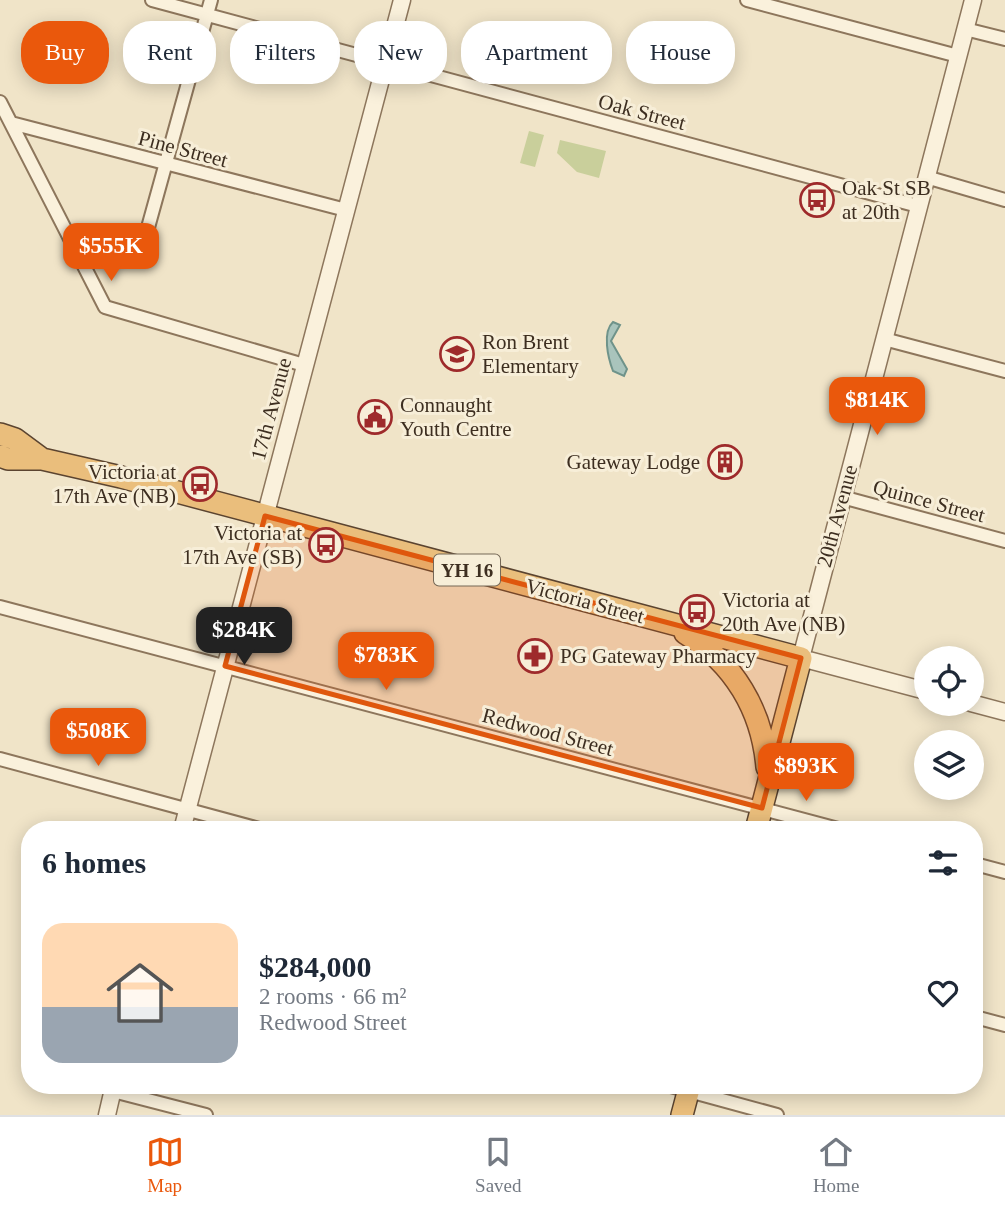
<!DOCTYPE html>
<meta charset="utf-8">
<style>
:root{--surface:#fff;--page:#f2f2f3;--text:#1f2937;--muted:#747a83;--line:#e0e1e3;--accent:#ea580c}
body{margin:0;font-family:"Times New Roman",serif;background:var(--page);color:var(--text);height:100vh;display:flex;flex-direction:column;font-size:26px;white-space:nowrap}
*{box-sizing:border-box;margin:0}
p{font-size:23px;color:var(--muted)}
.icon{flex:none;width:38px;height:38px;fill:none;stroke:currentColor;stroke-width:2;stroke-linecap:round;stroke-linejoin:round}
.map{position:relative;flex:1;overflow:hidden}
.panel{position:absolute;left:21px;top:821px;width:962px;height:273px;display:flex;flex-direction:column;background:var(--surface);border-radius:28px;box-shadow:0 4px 18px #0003}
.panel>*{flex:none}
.top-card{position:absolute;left:21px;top:21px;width:964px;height:63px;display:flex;gap:14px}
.buttons{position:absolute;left:914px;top:646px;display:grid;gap:14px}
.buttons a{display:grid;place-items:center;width:70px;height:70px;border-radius:50%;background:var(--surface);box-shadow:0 4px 18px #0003;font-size:35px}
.price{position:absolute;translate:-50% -60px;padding:0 16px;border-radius:14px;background:var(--accent);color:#fff;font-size:23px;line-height:46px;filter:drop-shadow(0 2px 4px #0008)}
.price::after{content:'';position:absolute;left:50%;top:42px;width:21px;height:16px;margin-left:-10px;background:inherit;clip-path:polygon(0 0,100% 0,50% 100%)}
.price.on{background:#222;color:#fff}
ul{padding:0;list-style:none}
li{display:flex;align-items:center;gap:21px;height:175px;padding:0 21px}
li+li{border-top:2px solid var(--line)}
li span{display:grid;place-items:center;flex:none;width:196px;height:140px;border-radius:21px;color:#555}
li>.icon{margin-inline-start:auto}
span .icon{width:84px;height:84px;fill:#fffc;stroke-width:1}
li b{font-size:30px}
h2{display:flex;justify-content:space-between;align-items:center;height:84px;padding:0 21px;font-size:30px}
.chip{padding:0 24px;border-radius:28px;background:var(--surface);box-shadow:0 4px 18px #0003;font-size:24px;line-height:63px}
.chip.on{background:var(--accent);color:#fff}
.menu{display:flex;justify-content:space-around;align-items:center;height:98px;border-top:2px solid var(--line);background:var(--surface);font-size:19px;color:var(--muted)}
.menu a{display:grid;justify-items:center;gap:4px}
.menu .on{color:var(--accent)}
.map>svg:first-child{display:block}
.green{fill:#c9cf9b}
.water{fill:#a9c4bc;stroke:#6f938a;stroke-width:2}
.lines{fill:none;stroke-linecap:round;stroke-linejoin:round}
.minor-casing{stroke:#8d765c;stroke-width:16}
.tertiary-casing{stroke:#8d765c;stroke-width:19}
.trunk-casing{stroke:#5b4430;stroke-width:24}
.minor{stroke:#faf1dc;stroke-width:12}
.tertiary{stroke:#faf1dc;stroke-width:16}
.trunk{stroke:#eabe7c;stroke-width:21}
.marked{fill:#df570d;fill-opacity:0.2;stroke:#df570d;stroke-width:5;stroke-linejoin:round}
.labels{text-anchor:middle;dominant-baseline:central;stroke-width:6;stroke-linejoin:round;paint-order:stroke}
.shield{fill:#f7eed8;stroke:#756857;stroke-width:2}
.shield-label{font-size:19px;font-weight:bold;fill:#3d2e20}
.street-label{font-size:21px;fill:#3d2e20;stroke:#f7eed8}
.poi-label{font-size:21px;fill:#3d2e20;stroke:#f7eed8;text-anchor:start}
</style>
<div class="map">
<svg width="1005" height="1115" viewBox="0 0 1005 1115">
<rect width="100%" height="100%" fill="#f0e4c8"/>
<!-- green -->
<path class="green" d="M529 131 544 135 535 167 520 163Z
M560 140 606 151 599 178 577 172 557 153Z"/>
<!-- water -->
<path class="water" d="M613 322 620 325 611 341 627 369 624 376 613 371C608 358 602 332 613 322Z"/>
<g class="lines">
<!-- minor casing -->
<g class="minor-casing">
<path id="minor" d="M152 0 918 206
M747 0 958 56
M965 29 1005 39
M0 102 105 307 304 365
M11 123 346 210
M926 177 1005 200
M144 242 211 0
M884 339 1005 371
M842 497 1005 541
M0 607 842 830
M0 759 263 830
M975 864 1005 872
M975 1017 1005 1025
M667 1085 777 1115
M113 1091 206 1115"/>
</g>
<!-- tertiary casing -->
<g class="tertiary-casing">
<path id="tertiary" d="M926 691 801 658 973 0
M971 703 1005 712
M182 830 402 0
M107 1115 114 1085"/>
</g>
<!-- trunk casing -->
<g class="trunk-casing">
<path id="trunk" d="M0 434 15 439 42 459
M0 456 8 459H42L121 477 801 658 756 830
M685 633C734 663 762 710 767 767
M682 1115 690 1085"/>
</g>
<!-- minor -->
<use href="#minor" class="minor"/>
<!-- tertiary -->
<use href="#tertiary" class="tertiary"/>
<!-- trunk -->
<use href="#trunk" class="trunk"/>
</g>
<!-- marked area -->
<path class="marked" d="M265 516 801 658 762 808 225 666Z"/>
<!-- icons -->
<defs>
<g id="bus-ring" transform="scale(1.75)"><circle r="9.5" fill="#f7eed8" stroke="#9e2a2b" stroke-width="1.5"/><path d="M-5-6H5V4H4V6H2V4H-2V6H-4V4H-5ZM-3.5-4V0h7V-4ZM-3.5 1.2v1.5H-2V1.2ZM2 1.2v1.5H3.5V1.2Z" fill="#9e2a2b"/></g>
<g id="school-ring" transform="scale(1.75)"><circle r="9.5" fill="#f7eed8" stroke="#9e2a2b" stroke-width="1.5"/><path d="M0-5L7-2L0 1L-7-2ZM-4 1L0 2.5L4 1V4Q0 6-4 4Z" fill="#9e2a2b"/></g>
<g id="civic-ring" transform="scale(1.75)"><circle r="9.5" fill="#f7eed8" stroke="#9e2a2b" stroke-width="1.5"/><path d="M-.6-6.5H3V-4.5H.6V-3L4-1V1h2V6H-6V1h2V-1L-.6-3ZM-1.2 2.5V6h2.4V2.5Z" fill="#9e2a2b"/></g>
<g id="building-ring" transform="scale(1.75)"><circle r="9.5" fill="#f7eed8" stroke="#9e2a2b" stroke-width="1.5"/><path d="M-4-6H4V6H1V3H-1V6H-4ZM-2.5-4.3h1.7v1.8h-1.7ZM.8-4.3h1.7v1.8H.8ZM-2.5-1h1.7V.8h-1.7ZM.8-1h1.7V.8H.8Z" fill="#9e2a2b"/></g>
<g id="pharmacy-ring" transform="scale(1.75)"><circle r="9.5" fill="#f7eed8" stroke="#9e2a2b" stroke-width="1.5"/><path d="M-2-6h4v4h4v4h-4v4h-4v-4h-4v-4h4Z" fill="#9e2a2b"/></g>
</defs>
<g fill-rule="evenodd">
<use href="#bus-ring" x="817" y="200"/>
<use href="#school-ring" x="457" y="354"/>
<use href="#civic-ring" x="375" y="417"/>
<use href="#building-ring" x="725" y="462"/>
<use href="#bus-ring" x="200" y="484"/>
<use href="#bus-ring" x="326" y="545"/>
<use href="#bus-ring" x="697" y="612"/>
<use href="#pharmacy-ring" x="535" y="656"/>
</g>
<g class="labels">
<!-- shield labels -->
<rect class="shield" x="434" y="554.5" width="66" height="31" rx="5"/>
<g class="shield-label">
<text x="467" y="570">YH 16</text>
</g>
<!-- street labels -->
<g class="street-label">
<text transform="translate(642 112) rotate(15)">Oak Street</text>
<text transform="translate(183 149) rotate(15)">Pine Street</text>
<text transform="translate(271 409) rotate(-75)">17th Avenue</text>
<text transform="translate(929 501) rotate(15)">Quince Street</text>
<text transform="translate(837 516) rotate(-75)">20th Avenue</text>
<text transform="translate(585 601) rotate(15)">Victoria Street</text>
<text transform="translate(548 732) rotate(15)">Redwood Street</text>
</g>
<!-- poi labels -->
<g class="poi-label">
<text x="842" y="188">Oak St SB<tspan x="842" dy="24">at 20th</tspan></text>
<text x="482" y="342">Ron Brent<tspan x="482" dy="24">Elementary</tspan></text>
<text x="400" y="405">Connaught<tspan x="400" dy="24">Youth Centre</tspan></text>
<text x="700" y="462" text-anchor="end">Gateway Lodge</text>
<text x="176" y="472" text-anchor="end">Victoria at<tspan x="176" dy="24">17th Ave (NB)</tspan></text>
<text x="302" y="533" text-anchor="end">Victoria at<tspan x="302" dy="24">17th Ave (SB)</tspan></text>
<text x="722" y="600">Victoria at<tspan x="722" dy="24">20th Ave (NB)</tspan></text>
<text x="560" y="656">PG Gateway Pharmacy</text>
</g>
</g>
</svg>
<div class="buttons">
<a><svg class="icon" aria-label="locate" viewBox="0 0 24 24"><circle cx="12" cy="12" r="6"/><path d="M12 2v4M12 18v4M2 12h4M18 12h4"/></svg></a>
<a><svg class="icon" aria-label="layers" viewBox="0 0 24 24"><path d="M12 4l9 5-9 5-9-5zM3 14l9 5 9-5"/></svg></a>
</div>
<b class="price" style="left:111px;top:283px">$555K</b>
<b class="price" style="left:877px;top:437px">$814K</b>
<b class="price on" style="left:244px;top:667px">$284K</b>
<b class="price" style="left:386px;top:692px">$783K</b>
<b class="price" style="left:98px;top:768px">$508K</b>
<b class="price" style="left:806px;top:803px">$893K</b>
<div class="top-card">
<a class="chip on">Buy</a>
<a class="chip">Rent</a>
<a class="chip">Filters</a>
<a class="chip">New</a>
<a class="chip">Apartment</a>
<a class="chip">House</a>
</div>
<section class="panel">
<h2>6 homes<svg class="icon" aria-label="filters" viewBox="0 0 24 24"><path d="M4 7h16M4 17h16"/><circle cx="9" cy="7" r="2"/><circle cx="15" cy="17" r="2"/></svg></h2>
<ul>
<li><span style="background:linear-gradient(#ffd9b3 60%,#9aa5b1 0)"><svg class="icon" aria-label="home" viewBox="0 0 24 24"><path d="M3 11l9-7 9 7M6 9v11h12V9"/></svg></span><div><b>$284,000</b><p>2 rooms · 66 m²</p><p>Redwood Street</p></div><svg class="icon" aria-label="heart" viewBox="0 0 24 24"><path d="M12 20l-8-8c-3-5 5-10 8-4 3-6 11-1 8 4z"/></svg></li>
</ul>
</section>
</div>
<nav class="menu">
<a class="on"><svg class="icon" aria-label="map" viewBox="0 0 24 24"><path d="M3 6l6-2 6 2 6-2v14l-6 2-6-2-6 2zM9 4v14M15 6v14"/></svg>Map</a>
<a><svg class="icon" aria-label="saved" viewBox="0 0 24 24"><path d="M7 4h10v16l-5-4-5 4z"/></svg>Saved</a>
<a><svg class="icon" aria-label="home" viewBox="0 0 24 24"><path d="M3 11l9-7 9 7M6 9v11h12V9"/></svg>Home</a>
</nav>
